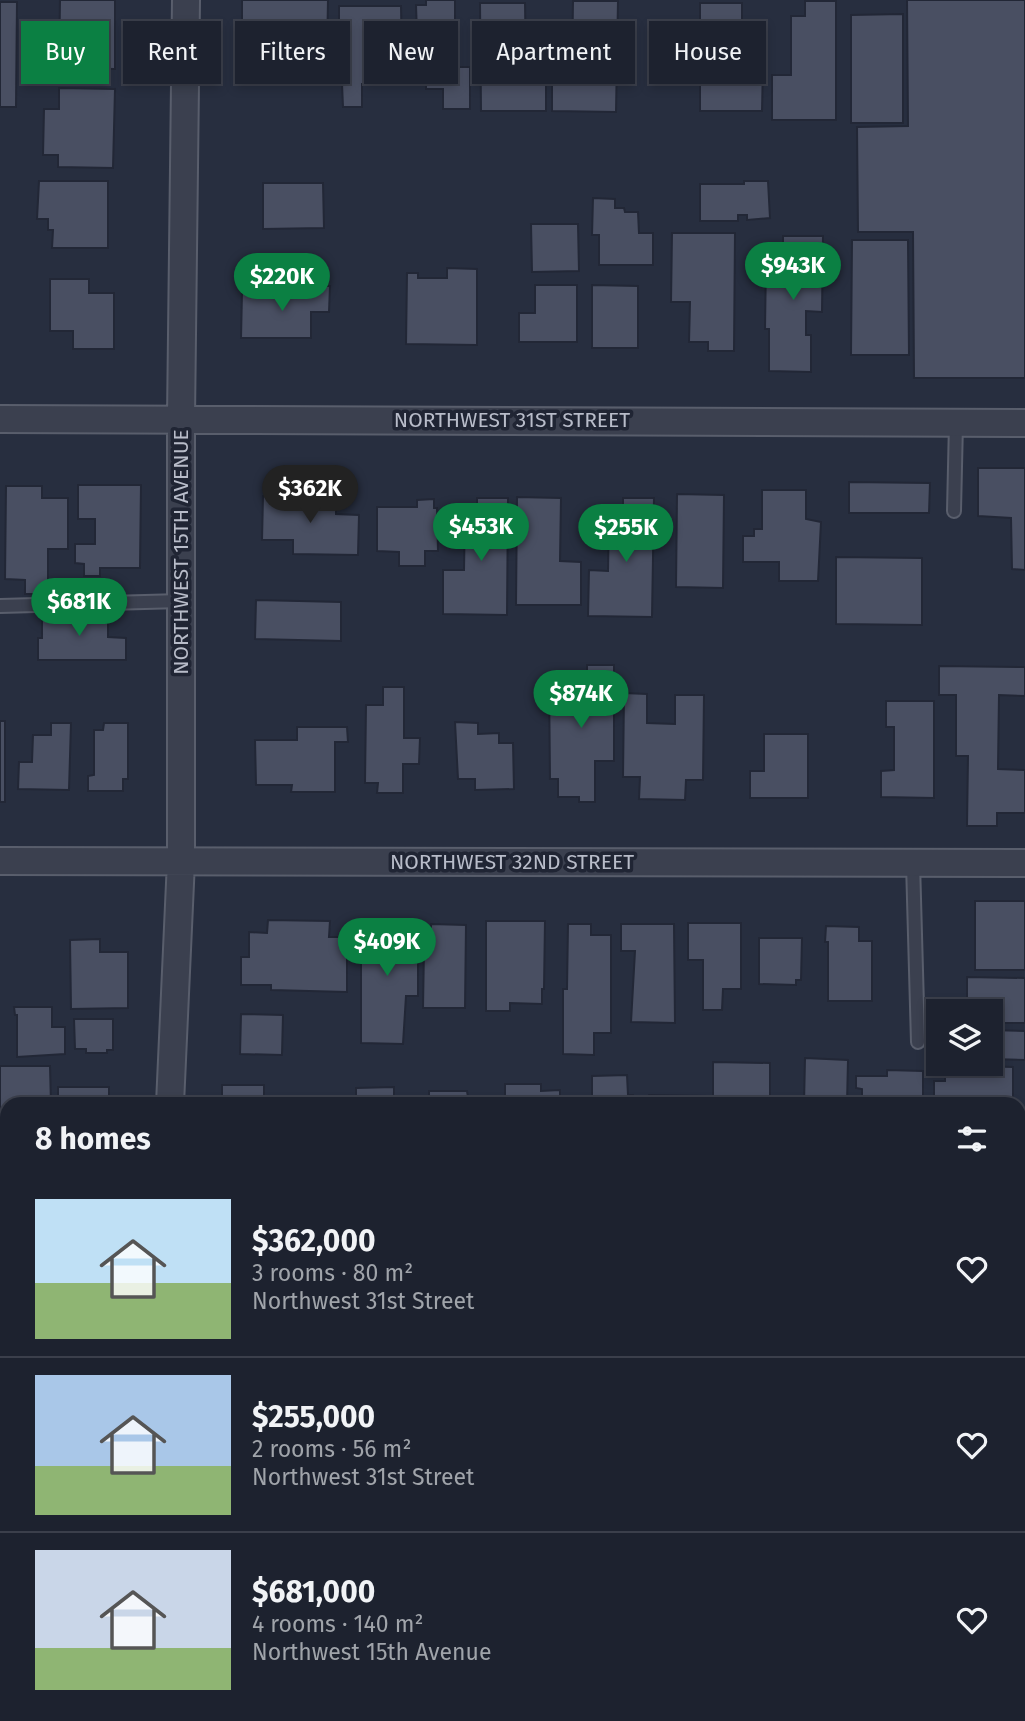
<!DOCTYPE html>
<meta charset="utf-8">
<style>
:root{--surface:#1d222f;--page:#2a2f3b;--text:#f1f3f6;--muted:#a0a4aa;--line:#3b3f4b;--accent:#0b8043}
body{margin:0;font-family:"Fira Sans",sans-serif;background:var(--page);color:var(--text);height:100vh;display:flex;flex-direction:column;font-size:26px;white-space:nowrap}
*{box-sizing:border-box;margin:0}
p{font-size:23px;color:var(--muted)}
.icon{flex:none;width:38px;height:38px;fill:none;stroke:currentColor;stroke-width:2;stroke-linecap:round;stroke-linejoin:round}
.map{position:relative;flex:1;overflow:hidden}
.details{position:absolute;left:0px;top:1097px;width:1026px;height:625px;display:flex;flex-direction:column;background:var(--surface);border-radius:21px 21px 0 0;box-shadow:0 4px 10px #0003,0 0 0 2px var(--line)}
.details>*{flex:none}
.top-card{position:absolute;left:21px;top:21px;width:984px;height:63px;display:flex;gap:14px}
.controls{position:absolute;left:926px;top:999px;display:grid;gap:14px}
.controls a{display:grid;place-items:center;width:77px;height:77px;border-radius:0px;background:var(--surface);box-shadow:0 4px 10px #0003,0 0 0 2px var(--line);font-size:35px}
.price{position:absolute;translate:-50% -60px;padding:0 16px;border-radius:24px;background:var(--accent);color:#fff;font-size:23px;line-height:46px;filter:drop-shadow(0 2px 4px #0008)}
.price::after{content:'';position:absolute;left:50%;top:42px;width:21px;height:16px;margin-left:-10px;background:inherit;clip-path:polygon(0 0,100% 0,50% 100%)}
.price.active{background:#222;color:#fff}
ul{padding:0;list-style:none}
li{display:flex;align-items:center;gap:21px;height:175px;padding:0 35px}
li+li{border-top:2px solid var(--line)}
li span{display:grid;place-items:center;flex:none;width:196px;height:140px;border-radius:0px;color:#555}
li>.icon{margin-inline-start:auto}
span .icon{width:84px;height:84px;fill:#fffc;stroke-width:1}
li b{font-size:30px}
h2{display:flex;justify-content:space-between;align-items:center;height:84px;padding:0 35px;font-size:30px}
.pill{padding:0 24px;border-radius:0px;background:var(--surface);box-shadow:0 4px 10px #0003,0 0 0 2px var(--line);font-size:24px;line-height:63px}
.pill.active{background:var(--accent);color:#fff}
.map>svg:first-child{display:block}
.building{fill:#494f62;stroke:#222736;stroke-width:2}
.lines{fill:none;stroke-linecap:round;stroke-linejoin:round}
.lane-casing{stroke:#595e6c;stroke-width:16}
.street-casing{stroke:#595e6c;stroke-width:30}
.lane{stroke:#3b404f;stroke-width:12}
.street{stroke:#3b404f;stroke-width:26}
.labels{text-anchor:middle;dominant-baseline:central;stroke-width:7;stroke-linejoin:round;paint-order:stroke}
.street-label{font-size:21px;fill:#b8bcc9;stroke:#202534}
</style>
<div class="map">
<svg width="1025" height="1721" viewBox="0 0 1025 1721">
<rect width="100%" height="100%" fill="#272e3f"/>
<!-- building -->
<path class="building" d="M60 0H115V69L59 68Z
M242 0H328L327 55H242Z
M426 0H455V50H435L434 35H417L416 5H426Z
M907 0H1025V378H914L913 232H858L857 127 908 126Z
M573 1H618L616 112 552 111V66H572Z
M805 1H836V120H772V75H791V16H805Z
M0 2H17L16 107H0Z
M480 3H525L526 66H546V111H481Z
M700 3H742V66L763 65 762 111H700Z
M339 6H401L402 58H367V84H362V107H343L342 84H339Z
M903 14V123H851V15Z
M443 67H470V109H443V89H426V71L443 70Z
M59 88 115 89 113 168 58 167V155H43L44 109H59Z
M39 181H108V248H52L53 230H48V219H37Z
M744 181H768L770 218 747 220V215H738V221H700V184H744Z
M263 183H323L324 228 263 229Z
M593 198 615 199V208H624L625 212H638L639 233H653V265H599V235H592Z
M531 224H578L579 271 532 272Z
M672 233H735L734 351H708V342H689L690 302H671Z
M783 236H823L822 312 806 311V335H811V372L769 371V329H765L766 260H783Z
M852 240H908L909 355H851Z
M447 268 477 269V345L406 344 407 273H418V278H447Z
M50 279H89V293H114V349H73V331H50Z
M535 285H577V342H519V313H535Z
M592 285 638 286V348H592Z
M309 286H330L329 312H311V338H241L242 292 309 293Z
M978 468H1025V570L1012 569 1011 518 978 516Z
M849 482 930 483 929 513H849Z
M78 485H141L140 568H100V576H84V564L75 563V544H95V519H78Z
M6 486H42V498H68V549H48V594H25V580L5 579Z
M762 490H806V519L821 522 818 581H779V562H743V536H754V529H762Z
M677 494 724 495 723 588 676 587Z
M263 496 336 497V514L359 515 358 555 293 554V540H262Z
M517 497 561 498 560 561 581 562V605H516Z
M477 498H508L507 615 443 614V570H464L465 509 477 510Z
M623 498H654L652 617 588 616 589 570 608 571 609 512H623Z
M434 499V508H437L438 551H425V566H399V552L377 551V507H417V500Z
M836 557 922 558V625L836 624Z
M256 600 341 602V641L255 639Z
M91 610 108 611V637L126 638V660H38V638H42V613H91Z
M587 665H614V761H595V802H579V797H558V779H550L549 679 587 678Z
M939 666 1025 667V696L999 695 998 769 1025 770V813H997V826H967L968 756H956V695H939Z
M383 687H404V738H420L419 764H403V793H377L378 783H365L366 705H383Z
M624 693 647 694V723L675 724V695H704L703 780H686L685 800 639 799 640 777H623Z
M886 701H934V798L881 797V771L894 770V727H886Z
M0 721H5V802H0Z
M455 722 478 723V734L499 733V743H513L514 789 475 790V779H458Z
M51 723H71L69 790 18 789 19 762H32L33 735H51Z
M104 723H128V779H123V791H88V776L94 775V730H103Z
M297 727H347L348 742H335V792H291L292 785H256L255 740H297Z
M764 734H808V798H750V771H764Z
M975 901H1025V970H975Z
M268 920 330 921 329 937H347V992L271 990V985H241V957H249V932L267 933Z
M361 921H418V996H406L403 1044 361 1043Z
M486 921H545L544 989H542V1004L510 1003V1011H486Z
M688 923H741V989H723L722 1010H703V960H688Z
M431 924 466 925 465 1008H423L424 947 431 946Z
M568 924H591V935H611V1033H594V1055L563 1054V989H567Z
M621 924H674L675 1023 631 1022 635 951H621Z
M826 926 859 927V941H872V1001H828V942H825Z
M759 938H802L801 980H796V985L759 984Z
M100 939V952H128V1008L71 1009 70 940Z
M967 977 1025 978V1023H990V1012H967Z
M14 1007H52V1027H65V1054L17 1057V1015H15Z
M241 1014 283 1015 282 1055 240 1054Z
M74 1019H113V1050H107V1053H86V1049H75Z
M990 1030 1025 1031V1060L990 1059Z
M805 1058 848 1060 847 1104H804Z
M713 1062 770 1063V1104H713Z
M945 1065 1013 1067V1104H934V1081H945Z
M0 1066H50L51 1104H7V1159H0Z
M887 1070 923 1071V1104H862V1089L856 1088V1076H887Z
M627 1075 628 1095H633V1104H592V1076Z
M505 1084H541V1091L560 1090V1104H505Z
M222 1085H264V1104H222Z
M58 1087H109V1104H58Z
M394 1087V1104H356V1088Z
M429 1091H467L468 1097 480 1096 479 1104H429Z
M649 1095 706 1096V1104H649Z
M340 1098V1104H283V1099Z
M1018 1133H1025V1178H1018Z
M1018 1313H1025V1457L1018 1456Z
M0 1502H7V1550H0Z
M1018 1533 1025 1534V1598H1018Z
M1025 1687V1721H893V1715H1018V1688Z
M0 1707H5V1717H20V1721H0Z
M65 1715H93V1721H65Z
M222 1715H265V1721H222Z
M338 1715H380V1721H337Z
M395 1715H436V1721H395Z
M511 1715H560V1721H511Z
M576 1715H620V1721H576Z
M625 1715H671V1721H625Z
M455 1716 495 1717V1721H455Z"/>
<g class="lines">
<!-- lane casing -->
<g class="lane-casing">
<path id="lane" d="M954 511 956 423
M0 606 181 601
M913 863 918 1042
M1018 1516H1025
M865 1715V1721"/>
</g>
<!-- street casing -->
<g class="street-casing">
<path id="street" d="M0 419 1025 423
M0 861 1025 863
M170 1104 181 861V418L186 0
M1018 1226H1025
M0 1228H7
M1018 1642H1025
M0 1649H7
M165 1721V1715"/>
</g>
<!-- lane -->
<use href="#lane" class="lane"/>
<!-- street -->
<use href="#street" class="street"/>
</g>
<g class="labels">
<!-- street labels -->
<g class="street-label">
<text x="512" y="420">NORTHWEST 31ST STREET</text>
<text transform="translate(181 552) rotate(-90)">NORTHWEST 15TH AVENUE</text>
<text x="512" y="862">NORTHWEST 32ND STREET</text>
</g>
</g>
</svg>
<div class="controls">
<a><svg class="icon" aria-label="layers" viewBox="0 0 24 24"><path d="M12 4l9 5-9 5-9-5zM3 14l9 5 9-5"/></svg></a>
</div>
<b class="price" style="left:793px;top:302px">$943K</b>
<b class="price" style="left:282px;top:313px">$220K</b>
<b class="price active" style="left:310px;top:525px">$362K</b>
<b class="price" style="left:481px;top:563px">$453K</b>
<b class="price" style="left:626px;top:564px">$255K</b>
<b class="price" style="left:79px;top:638px">$681K</b>
<b class="price" style="left:581px;top:730px">$874K</b>
<b class="price" style="left:387px;top:978px">$409K</b>
<div class="top-card">
<a class="pill active">Buy</a>
<a class="pill">Rent</a>
<a class="pill">Filters</a>
<a class="pill">New</a>
<a class="pill">Apartment</a>
<a class="pill">House</a>
</div>
<section class="details">
<h2>8 homes<svg class="icon" aria-label="filters" viewBox="0 0 24 24"><path d="M4 7h16M4 17h16"/><circle cx="9" cy="7" r="2"/><circle cx="15" cy="17" r="2"/></svg></h2>
<ul>
<li><span style="background:linear-gradient(#bfe0f5 60%,#8fb573 0)"><svg class="icon" aria-label="home" viewBox="0 0 24 24"><path d="M3 11l9-7 9 7M6 9v11h12V9"/></svg></span><div><b>$362,000</b><p>3 rooms · 80 m²</p><p>Northwest 31st Street</p></div><svg class="icon" aria-label="heart" viewBox="0 0 24 24"><path d="M12 20l-8-8c-3-5 5-10 8-4 3-6 11-1 8 4z"/></svg></li>
<li><span style="background:linear-gradient(#a9c7e8 65%,#8fb573 0)"><svg class="icon" aria-label="home" viewBox="0 0 24 24"><path d="M3 11l9-7 9 7M6 9v11h12V9"/></svg></span><div><b>$255,000</b><p>2 rooms · 56 m²</p><p>Northwest 31st Street</p></div><svg class="icon" aria-label="heart" viewBox="0 0 24 24"><path d="M12 20l-8-8c-3-5 5-10 8-4 3-6 11-1 8 4z"/></svg></li>
<li><span style="background:linear-gradient(#c9d6e8 70%,#8fb573 0)"><svg class="icon" aria-label="home" viewBox="0 0 24 24"><path d="M3 11l9-7 9 7M6 9v11h12V9"/></svg></span><div><b>$681,000</b><p>4 rooms · 140 m²</p><p>Northwest 15th Avenue</p></div><svg class="icon" aria-label="heart" viewBox="0 0 24 24"><path d="M12 20l-8-8c-3-5 5-10 8-4 3-6 11-1 8 4z"/></svg></li>
</ul>
</section>
</div>
